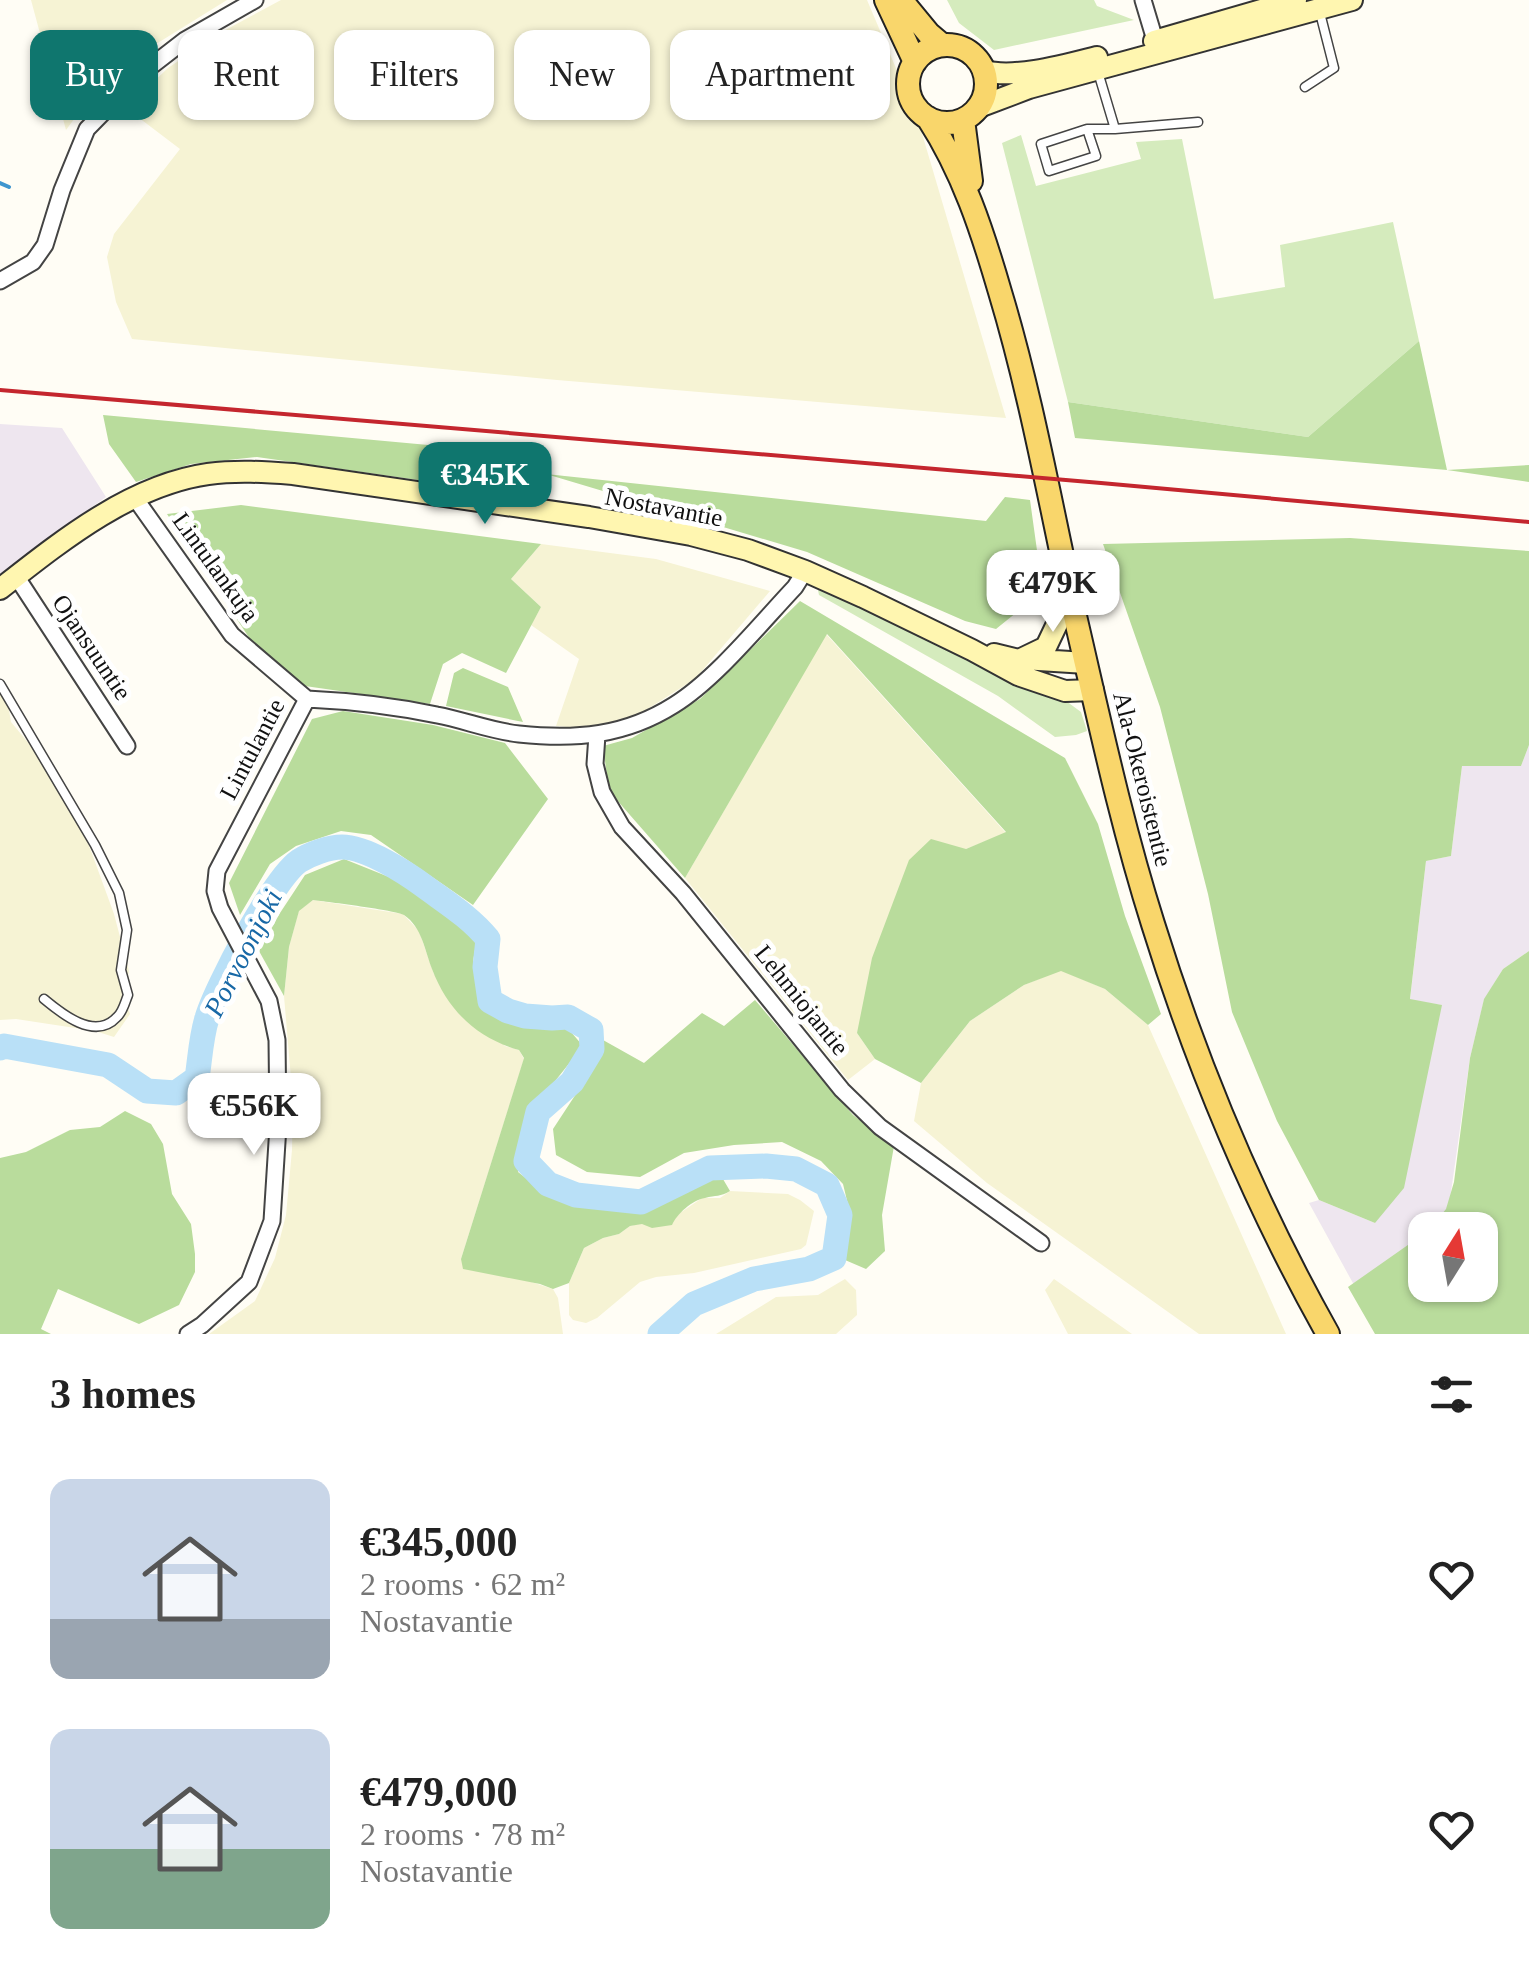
<!DOCTYPE html>
<meta charset="utf-8">
<style>
:root{--surface:#fff;--page:#f2f2f2;--text:#222;--muted:#767676;--accent:#0f766e}
body{margin:0;font-family:Georgia,serif;background:var(--page);color:var(--text);height:100vh;display:flex;flex-direction:column;font-size:38px;white-space:nowrap}
*{box-sizing:border-box;margin:0}
p{font-size:32px;color:var(--muted)}
.icon{flex:none;width:55px;height:55px;fill:none;stroke:currentColor;stroke-width:2;stroke-linecap:round;stroke-linejoin:round}
.map{position:relative;height:1334px;overflow:hidden}
.sheet{display:flex;flex-direction:column;background:var(--surface);flex:1}
.sheet>*{flex:none}
.banner{position:absolute;left:30px;top:30px;width:1000px;height:90px;display:flex;gap:20px}
.needle{width:65px;rotate:11deg}
.tools{position:absolute;left:1408px;top:1212px;display:grid;gap:20px}
.tools a{display:grid;place-items:center;width:90px;height:90px;border-radius:20px;background:var(--surface);box-shadow:0 2px 8px #0004;font-size:50px}
.price{position:absolute;translate:-50% -85px;padding:0 22px;border-radius:20px;background:#fff;color:#222;font-size:32px;line-height:65px;filter:drop-shadow(0 2px 5px #0008)}
.price::after{content:'';position:absolute;left:50%;top:60px;width:30px;height:22px;margin-left:-15px;background:inherit;clip-path:polygon(0 0,100% 0,50% 100%)}
.price.selected{background:var(--accent);color:#fff}
ul{padding:0;list-style:none}
li{display:flex;align-items:center;gap:30px;height:250px;padding:0 50px}
li span{display:grid;place-items:center;flex:none;width:280px;height:200px;border-radius:20px;color:#555}
li>.icon{margin-inline-start:auto}
span .icon{width:120px;height:120px;fill:#fffc;stroke-width:1}
li b{font-size:42px}
h2{display:flex;justify-content:space-between;align-items:center;height:120px;padding:0 50px;font-size:42px}
.chip{padding:0 35px;border-radius:20px;background:var(--surface);box-shadow:0 2px 8px #0004;font-size:35px;line-height:90px}
.chip.selected{background:var(--accent);color:#fff}
.map>svg:first-child{display:block}
.industrial{fill:#eee6ef}
.farmland{fill:#f6f3d4}
.green{fill:#d5ebbd}
.forest{fill:#b9dc9c}
.lines{fill:none;stroke-linecap:round;stroke-linejoin:round}
.stream{stroke:#3f96cf;stroke-width:4}
.river{stroke:#b9e0f7;stroke-width:25}
.lane-casing{stroke:#444;stroke-width:11}
.street-casing{stroke:#444;stroke-width:19}
.secondary-casing{stroke:#333;stroke-width:24}
.primary-casing{stroke:#222;stroke-width:26}
.lane{stroke:#fff;stroke-width:8}
.street{stroke:#fff;stroke-width:15}
.secondary{stroke:#fff6b0;stroke-width:20}
.primary{stroke:#f9d66b;stroke-width:22}
.rail{stroke:#c4262e;stroke-width:4}
.labels{text-anchor:middle;dominant-baseline:central;stroke-width:10;stroke-linejoin:round;paint-order:stroke}
.street-label{font-size:25px;fill:#111;stroke:#fff}
.water-label{font-size:28px;font-style:italic;fill:#1768a6;stroke:#fff}
</style>
<div class="map">
<svg width="1529" height="1334" viewBox="0 0 1529 1334">
<rect width="100%" height="100%" fill="#fffdf5"/>
<!-- industrial -->
<path class="industrial" d="M0 424 62 428 106 497 0 574Z
M1529 745V951L1503 969 1484 1000 1470 1058 1449 1206 1429 1230H1425V1234L1354 1285 1309 1203 1319 1200 1375 1223 1441 1005 1410 1000 1426 861 1451 856 1462 766H1521Z"/>
<!-- farmland -->
<path class="farmland" d="M31 0H227L148 49 91 96 66 130Z
M281 0H867L918 120 1006 418 557 380 132 339 116 302 107 257 114 234 180 149 126 108 168 68 218 34Z
M541 544 656 559 770 591 695 679 627 722 591 729 556 726 579 659 531 625 541 607 511 579Z
M826 634 1006 833 966 849 857 1033 875 1059 848 1080 685 878Z
M0 686 8 704 11 722 46 764 83 829 114 914 129 971 124 996 130 1014 114 1037 95 1031 16 1019 0 1020Z
M313 900 403 914 419 931 434 974 505 1046 519 1050 524 1059 461 1259 553 1289 558 1298 563 1334H209L255 1301 275 1258 286 1215 292 1150 293 1102 284 996 289 947 299 910Z
M1061 970 1105 989 1148 1025 1286 1334H1199L987 1183 914 1121 921 1083 970 1021 1024 985Z
M730 1191 788 1194 800 1200 814 1211 806 1245 801 1249 694 1273 656 1277 640 1282 597 1318 586 1323 573 1320 569 1315V1283L584 1248 603 1238 619 1234 630 1226 677 1215 702 1198H720Z
M845 1279 856 1290 857 1315 836 1334H716L776 1297 818 1295Z
M1054 1279 1132 1334H1068L1045 1290Z"/>
<!-- green -->
<path class="green" d="M947 0H1094L1097 6 1134 20 994 50 959 23Z
M1021 135 1036 186 1141 159 1136 142 1182 139 1214 299 1285 287 1280 245 1393 222 1419 341 1308 437 1068 402 1002 143Z
M818 590 830 592 907 631 1062 698 1081 712 1087 731 1076 735 1055 737 998 696 819 595Z"/>
<!-- forest -->
<path class="forest" d="M1419 341 1447 470 1529 465V482L1447 470 1075 438 1068 402 1308 437Z
M103 415 516 453 509 493 257 457 191 464 136 482 109 444Z
M546 474 986 521 1005 497 1030 500 1040 572 1032 600 996 629 965 621 807 552Z
M241 505 541 544 511 579 541 607 506 673 462 653 443 664 430 704 305 686 254 645 167 514Z
M1350 538 1529 551V745L1521 766H1462L1451 856 1426 861 1410 999 1442 1005 1404 1188 1375 1223 1319 1200 1277 1121 1232 1012 1208 894 1160 707 1103 544Z
M800 601 1065 758 1098 824 1125 916 1161 1014 1148 1025 1105 989 1061 971 1024 985 970 1021 921 1083 875 1059 857 1033 872 958 909 860 931 839 966 849 1006 832 827 634 685 878 609 791 603 746 632 738 700 699Z
M463 668 508 687 523 722 446 706 454 673Z
M343 711 433 725 505 743 548 799 473 905 371 835 341 831 296 846 270 864 240 915 229 883 312 719Z
M344 859 404 883 467 932 476 943 473 962 482 1006 505 1022 565 1025 583 1046 536 1105 518 1172 536 1186 580 1206 638 1209 720 1174 730 1191C720 1197 716 1195 705 1198 692 1200 677 1214 672 1225L652 1228 642 1224 630 1226 619 1234 603 1238 584 1248 569 1283 553 1289 540 1284 463 1269 461 1259 524 1058 519 1050C477 1038 448 1011 432 969 425 951 422 927 404 915 395 910 328 902 313 900L299 911 289 947 284 996 259 951 280 913 305 875Z
M1529 951V1334H1375L1348 1287 1425 1233V1285H1480V1230H1429L1446 1209 1454 1182 1470 1058 1484 999 1503 969Z
M755 1000 853 1115 894 1146 882 1215 885 1251 866 1269 845 1260 850 1213 843 1184 821 1161 782 1142 734 1145 684 1153 640 1177 587 1172 556 1155 553 1129 595 1065 603 1040 644 1063 702 1013 724 1026Z
M125 1111 151 1124 163 1144 172 1194 191 1224 195 1254V1272L179 1305 139 1324 58 1289 41 1329 51 1334H0V1158L26 1152 70 1130 100 1127Z"/>
<g class="lines">
<!-- stream -->
<path class="stream" d="M0 183 9 187"/>
<!-- river -->
<path class="river" d="M0 1048 4 1046 108 1065 147 1091 176 1093 197 1078C200 1059 201 1037 207 1018 216 987 274 878 299 861 310 854 329 847 342 847 366 847 405 872 424 886 447 903 470 917 488 939L485 967 490 1001 508 1011 525 1016 552 1018 568 1017 591 1030 592 1049 572 1082 538 1112 526 1161 548 1184 576 1195 641 1202 710 1168 766 1166 796 1169 827 1185 840 1215 834 1258 809 1269 754 1279 694 1304 660 1334"/>
<!-- lane casing -->
<g class="lane-casing">
<path id="lane" d="M1098 72 1115 129
M1305 87 1334 68 1319 9
M1087 129 1096 156 1049 171 1041 144 1087 129H1115L1198 122
M0 684 95 845 119 893 127 930 121 970 128 995C125 1002 123 1012 117 1017 95 1041 62 1014 44 999"/>
</g>
<!-- street casing -->
<g class="street-casing">
<path id="street" d="M1143 0 1158 50
M0 281 33 262 45 245 62 190 87 129 141 74 185 40 255 0
M135 498 232 635 307 699
M16 576 127 746
M597 735 595 764 602 792 622 827 683 893 842 1090 880 1127 1041 1243
M188 1334 202 1325 249 1282 272 1221 278 1126 277 1040 269 1001 220 908 215 891 217 871 307 699C350 701 394 706 437 715 464 720 491 731 519 734 576 740 625 736 674 705 716 679 760 624 795 587L805 571"/>
</g>
<!-- secondary casing -->
<g class="secondary-casing">
<path id="secondary" d="M1154 41 1296 0
M984 71C1016 79 1065 65 1097 57
M979 107 1029 88 1352 0
M0 589C60 542 130 485 208 474 237 470 265 472 293 474L589 517 691 535 748 550 805 571 863 597 972 650 1018 675 1065 691 1093 690
M994 654 1019 660 1046 647 1057 624 1061 574
M1023 659 1086 663"/>
</g>
<!-- primary casing -->
<g class="primary-casing">
<path id="primary" d="M886 0 915 62
M901 0 929 34 942 45
M908 84a39 39 0 1 1 78 0a39 39 0 1 1-78 0Z
M928 118C963 172 982 230 1000 292 1032 398 1051 508 1075 616 1099 719 1121 823 1153 924 1197 1066 1255 1204 1328 1334
M963 120 971 181"/>
</g>
<!-- lane -->
<use href="#lane" class="lane"/>
<!-- street -->
<use href="#street" class="street"/>
<!-- secondary -->
<use href="#secondary" class="secondary"/>
<!-- primary -->
<use href="#primary" class="primary"/>
<!-- rail -->
<path class="rail" d="M0 390 1101 483 1529 522"/>
</g>
<g class="labels">
<!-- street labels -->
<g class="street-label">
<text transform="translate(664 507) rotate(11)">Nostavantie</text>
<text transform="translate(216 567) rotate(54)">Lintulankuja</text>
<text transform="translate(92 647) rotate(56)">Ojansuuntie</text>
<text transform="translate(252 749) rotate(-62)">Lintulantie</text>
<text transform="translate(1143 779) rotate(76)">Ala-Okeroistentie</text>
<text transform="translate(802 1000) rotate(51)">Lehmiojantie</text>
</g>
<!-- water labels -->
<g class="water-label">
<text transform="translate(243 953) rotate(-63)">Porvoonjoki</text>
</g>
</g>
</svg>
<div class="tools">
<a><svg class="needle" viewBox="-14 -14 28 28"><path d="M0-13l5 13h-10z" fill="#e53935"/><path d="M0 13l5-13h-10z" fill="#767676"/></svg></a>
</div>
<b class="price selected" style="left:485px;top:527px">€345K</b>
<b class="price" style="left:1053px;top:635px">€479K</b>
<b class="price" style="left:254px;top:1158px">€556K</b>
<div class="banner">
<a class="chip selected">Buy</a>
<a class="chip">Rent</a>
<a class="chip">Filters</a>
<a class="chip">New</a>
<a class="chip">Apartment</a>
</div>
</div>
<section class="sheet">
<h2>3 homes<svg class="icon" aria-label="filters" viewBox="0 0 24 24"><path d="M4 7h16M4 17h16"/><circle cx="9" cy="7" r="2"/><circle cx="15" cy="17" r="2"/></svg></h2>
<ul>
<li><span style="background:linear-gradient(#c9d6e8 70%,#9aa5b1 0)"><svg class="icon" aria-label="home" viewBox="0 0 24 24"><path d="M3 11l9-7 9 7M6 9v11h12V9"/></svg></span><div><b>€345,000</b><p>2 rooms · 62 m²</p><p>Nostavantie</p></div><svg class="icon" aria-label="heart" viewBox="0 0 24 24"><path d="M12 20l-8-8c-3-5 5-10 8-4 3-6 11-1 8 4z"/></svg></li>
<li><span style="background:linear-gradient(#c9d6e8 60%,#7fa58c 0)"><svg class="icon" aria-label="home" viewBox="0 0 24 24"><path d="M3 11l9-7 9 7M6 9v11h12V9"/></svg></span><div><b>€479,000</b><p>2 rooms · 78 m²</p><p>Nostavantie</p></div><svg class="icon" aria-label="heart" viewBox="0 0 24 24"><path d="M12 20l-8-8c-3-5 5-10 8-4 3-6 11-1 8 4z"/></svg></li>
</ul>
</section>
